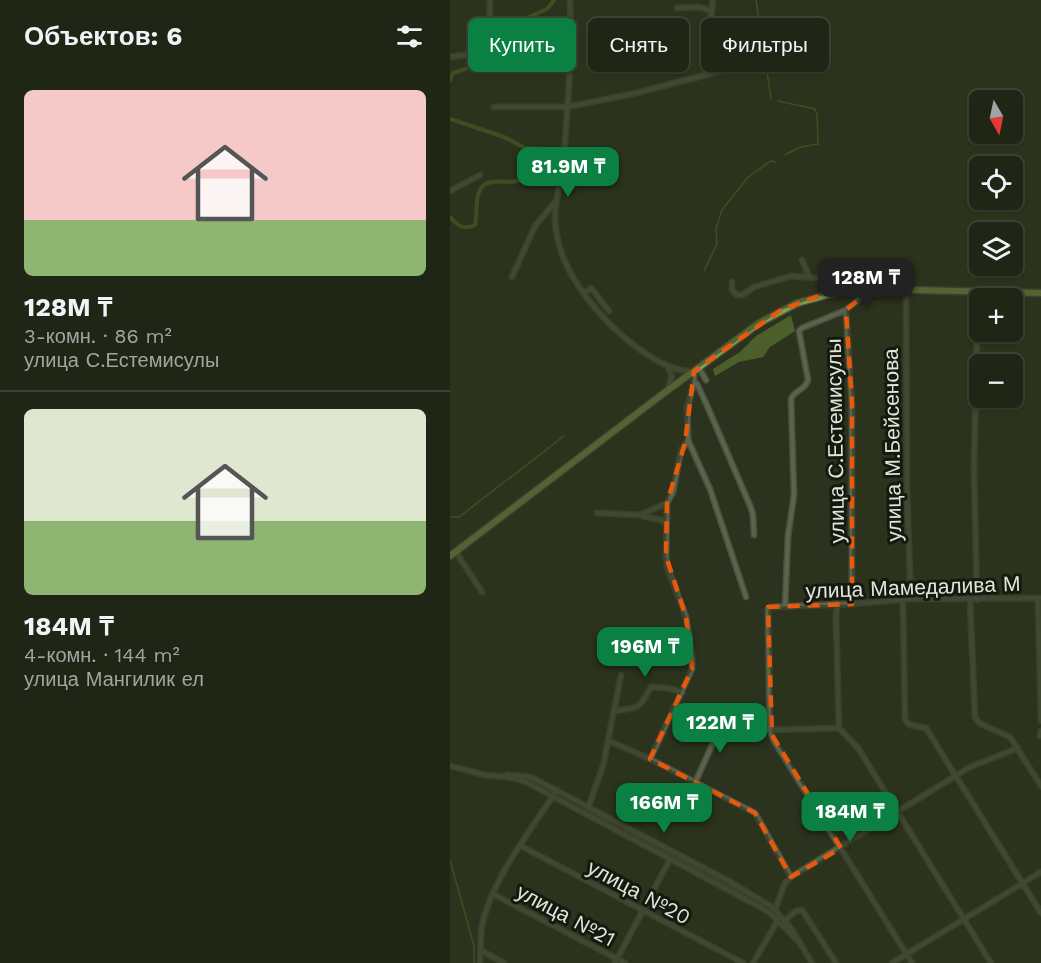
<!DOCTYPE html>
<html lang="ru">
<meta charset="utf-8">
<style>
:root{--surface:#202616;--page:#282e1f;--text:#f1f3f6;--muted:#a2a5a1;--line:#3d4335;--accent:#0b8043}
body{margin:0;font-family:"Work Sans",sans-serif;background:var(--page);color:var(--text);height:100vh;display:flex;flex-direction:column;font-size:22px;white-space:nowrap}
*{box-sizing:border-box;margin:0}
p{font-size:20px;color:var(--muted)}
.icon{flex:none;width:33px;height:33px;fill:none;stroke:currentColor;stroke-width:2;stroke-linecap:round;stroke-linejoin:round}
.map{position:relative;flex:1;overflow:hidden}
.drawer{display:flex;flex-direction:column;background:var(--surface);width:450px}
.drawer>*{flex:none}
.guide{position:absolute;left:18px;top:18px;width:483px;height:54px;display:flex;gap:12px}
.needle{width:39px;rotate:171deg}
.buttons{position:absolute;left:519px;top:90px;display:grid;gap:12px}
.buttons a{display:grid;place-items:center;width:54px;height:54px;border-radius:9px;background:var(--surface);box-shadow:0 2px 4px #0004,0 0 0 2px var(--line);font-size:30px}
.price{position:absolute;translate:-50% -51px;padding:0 14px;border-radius:12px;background:var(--accent);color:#fff;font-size:20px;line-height:39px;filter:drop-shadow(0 2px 3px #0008)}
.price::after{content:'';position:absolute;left:50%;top:36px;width:18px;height:14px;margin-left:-9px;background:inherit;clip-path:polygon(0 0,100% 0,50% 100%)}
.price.on{background:#222;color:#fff}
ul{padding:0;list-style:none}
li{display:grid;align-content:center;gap:12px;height:318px;padding:0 24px}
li+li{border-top:2px solid var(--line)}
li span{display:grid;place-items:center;height:186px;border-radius:9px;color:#555}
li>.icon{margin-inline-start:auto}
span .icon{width:108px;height:108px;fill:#fffc;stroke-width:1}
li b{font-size:26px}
h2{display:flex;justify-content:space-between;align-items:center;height:72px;padding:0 24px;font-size:26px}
.pill{padding:0 21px;border-radius:9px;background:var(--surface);box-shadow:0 2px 4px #0004,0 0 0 2px var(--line);font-size:21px;line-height:54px}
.pill.on{background:var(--accent);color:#fff}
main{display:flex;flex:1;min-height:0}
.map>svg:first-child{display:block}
.green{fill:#4c5e29}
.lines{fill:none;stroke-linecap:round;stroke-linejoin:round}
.stream{stroke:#587027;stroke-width:1.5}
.canal{stroke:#587027;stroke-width:4}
.minor-casing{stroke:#49503e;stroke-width:7}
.trunk-casing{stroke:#49503e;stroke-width:9}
.minor{stroke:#5a634c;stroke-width:4}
.trunk{stroke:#839e50;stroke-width:6}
.marked{fill:none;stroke:#e8590c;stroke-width:4.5;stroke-dasharray:12 8;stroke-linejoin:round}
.labels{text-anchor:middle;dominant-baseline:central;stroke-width:6;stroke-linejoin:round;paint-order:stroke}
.street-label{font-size:21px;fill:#e1e6d9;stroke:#161910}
</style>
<main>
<section class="drawer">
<h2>Объектов: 6<svg class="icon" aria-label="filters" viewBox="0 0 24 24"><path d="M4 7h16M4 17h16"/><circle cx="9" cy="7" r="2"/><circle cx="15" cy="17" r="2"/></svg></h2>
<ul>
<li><span style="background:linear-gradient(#f6c9c9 70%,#8fb573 0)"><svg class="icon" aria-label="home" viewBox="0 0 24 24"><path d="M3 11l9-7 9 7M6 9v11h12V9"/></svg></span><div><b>128M ₸</b><p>3-комн. · 86 m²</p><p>улица С.Естемисулы</p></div></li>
<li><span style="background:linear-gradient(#dfe7d0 60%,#8fb573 0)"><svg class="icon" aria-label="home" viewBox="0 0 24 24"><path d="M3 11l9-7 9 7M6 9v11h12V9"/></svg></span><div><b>184M ₸</b><p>4-комн. · 144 m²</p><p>улица Мангилик ел</p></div></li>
</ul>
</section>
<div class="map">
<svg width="591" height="963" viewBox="0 0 591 963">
<rect width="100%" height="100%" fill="#2b331e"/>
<!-- green -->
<path class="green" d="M341 315 345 331 320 347 313 357 289 362 265 376 263 369 290 352 306 336Z
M140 809 316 905 325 912 343 934 324 913 315 907 138 813Z"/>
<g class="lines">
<!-- stream -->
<path class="stream" d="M306 0 321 99
M328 101 365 109 367 115 368 144 350 147 335 155
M254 271 267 244 266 228 272 210 298 177 321 161 325 162
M0 517H9L114 436
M0 860 24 946V963"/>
<!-- canal -->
<path class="canal" d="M0 80 3 73 24 66 50 72 58 70 71 62 74 56 73 48 63 30 66 23 97 9 104 0
M0 119 54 137 75 148 96 149 102 153C102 164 78 178 67 181 56 184 40 177 31 188 24 198 28 214 25 225 13 230 8 226 0 217"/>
<!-- minor casing -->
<g class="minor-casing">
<path id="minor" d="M120 0C122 52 118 104 114 155 112 177 105 198 105 219 106 265 142 310 175 338 193 353 220 373 244 371V382L237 408 238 440 260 489 296 597
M263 0 261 17 269 67 268 71
M227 8 250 7 261 11
M0 57 34 53 39 50 40 0
M44 107H117L186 93 271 71 277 66 279 55
M0 191 30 175
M352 260 359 276
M62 277 85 226 106 201
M282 282V290L287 295H292L304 287 341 276 368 278 393 269 400 270 409 276 411 290
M456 289 457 495 461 599
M134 293 141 288 159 311
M396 310 402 403V604
M218 367 222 376 218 388
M249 368 256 380
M244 382 247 384 256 403 301 508 303 515 304 535
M147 513 190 515 217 503
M192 516 211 520 216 524
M6 552 32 592
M588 599 591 721
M453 600 455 720 460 725 476 728 591 913
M520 600 525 717 529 723 560 737 591 786
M527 600 524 469 528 292
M387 604 386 620 389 728 408 748 541 963
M335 606 338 536 344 495 341 399C344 390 355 391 358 380L349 331 352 328 396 310 421 290
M164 711C191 707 188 710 201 687L218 688 232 692
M320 730 389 728
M590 736 591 731
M159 741 200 759 305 813 341 877
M200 759 242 669V658L236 617 217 567 216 556 217 503 223 492 231 450 238 440
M0 766 35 775 64 778 76 782 319 912 347 940
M57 775 81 777 277 880 322 907 341 928 362 963
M245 783 275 716
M138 808 153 766 171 675
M71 846 293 963
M43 894 175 963
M325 910 335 883 341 877 520 767 568 748
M335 920 346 911 352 910 386 963
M32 951 54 963
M30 963C31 951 30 939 32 926 40 882 82 828 107 790
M165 963 220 859
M303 963 328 920
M442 963 591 872
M462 963 324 741 320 730 318 609 321 607 402 604 461 599 591 598"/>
</g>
<!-- trunk casing -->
<g class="trunk-casing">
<path id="trunk" d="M0 556 210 396 309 323 347 303 384 293 422 289 591 293"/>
</g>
<!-- minor -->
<use href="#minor" class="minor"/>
<!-- trunk -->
<use href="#trunk" class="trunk"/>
</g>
<!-- marked area -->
<path d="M0 0H591V963H0ZM422 289 396 310 402 403V604L318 607 322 735 391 848 341 877 305 813 200 759 242 669 236 617 216 556 217 503 235 443 244 371 331 310 369 296Z" fill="#2b331e" fill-opacity=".55" fill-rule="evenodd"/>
<path class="marked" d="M422 289 396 310 402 403V604L318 607 322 735 391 848 341 877 305 813 200 759 242 669 236 617 216 556 217 503 235 443 244 371 331 310 369 296Z"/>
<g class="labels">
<!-- street labels -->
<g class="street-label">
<text transform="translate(385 441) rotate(-91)">улица С.Естемисулы</text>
<text transform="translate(442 445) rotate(-91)">улица М.Бейсенова</text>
<text transform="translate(463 587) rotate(-2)">улица Мамедалива М</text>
<text transform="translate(189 892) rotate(28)">улица №20</text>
<text transform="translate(116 915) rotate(28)">улица №21</text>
</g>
</g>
</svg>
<div class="buttons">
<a><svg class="needle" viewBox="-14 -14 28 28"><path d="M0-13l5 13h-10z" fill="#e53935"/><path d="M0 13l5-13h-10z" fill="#a2a5a1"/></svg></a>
<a><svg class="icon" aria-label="locate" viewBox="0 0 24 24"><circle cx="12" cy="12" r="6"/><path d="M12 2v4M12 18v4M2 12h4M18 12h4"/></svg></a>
<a><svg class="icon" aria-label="layers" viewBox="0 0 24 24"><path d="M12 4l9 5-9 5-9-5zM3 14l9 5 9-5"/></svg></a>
<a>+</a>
<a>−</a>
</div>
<b class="price" style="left:118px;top:198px">81.9M ₸</b>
<b class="price on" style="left:416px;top:309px">128M ₸</b>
<b class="price" style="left:195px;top:678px">196M ₸</b>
<b class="price" style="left:270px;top:754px">122M ₸</b>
<b class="price" style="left:214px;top:834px">166M ₸</b>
<b class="price" style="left:400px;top:843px">184M ₸</b>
<div class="guide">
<a class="pill on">Купить</a>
<a class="pill">Снять</a>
<a class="pill">Фильтры</a>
</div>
</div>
</main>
